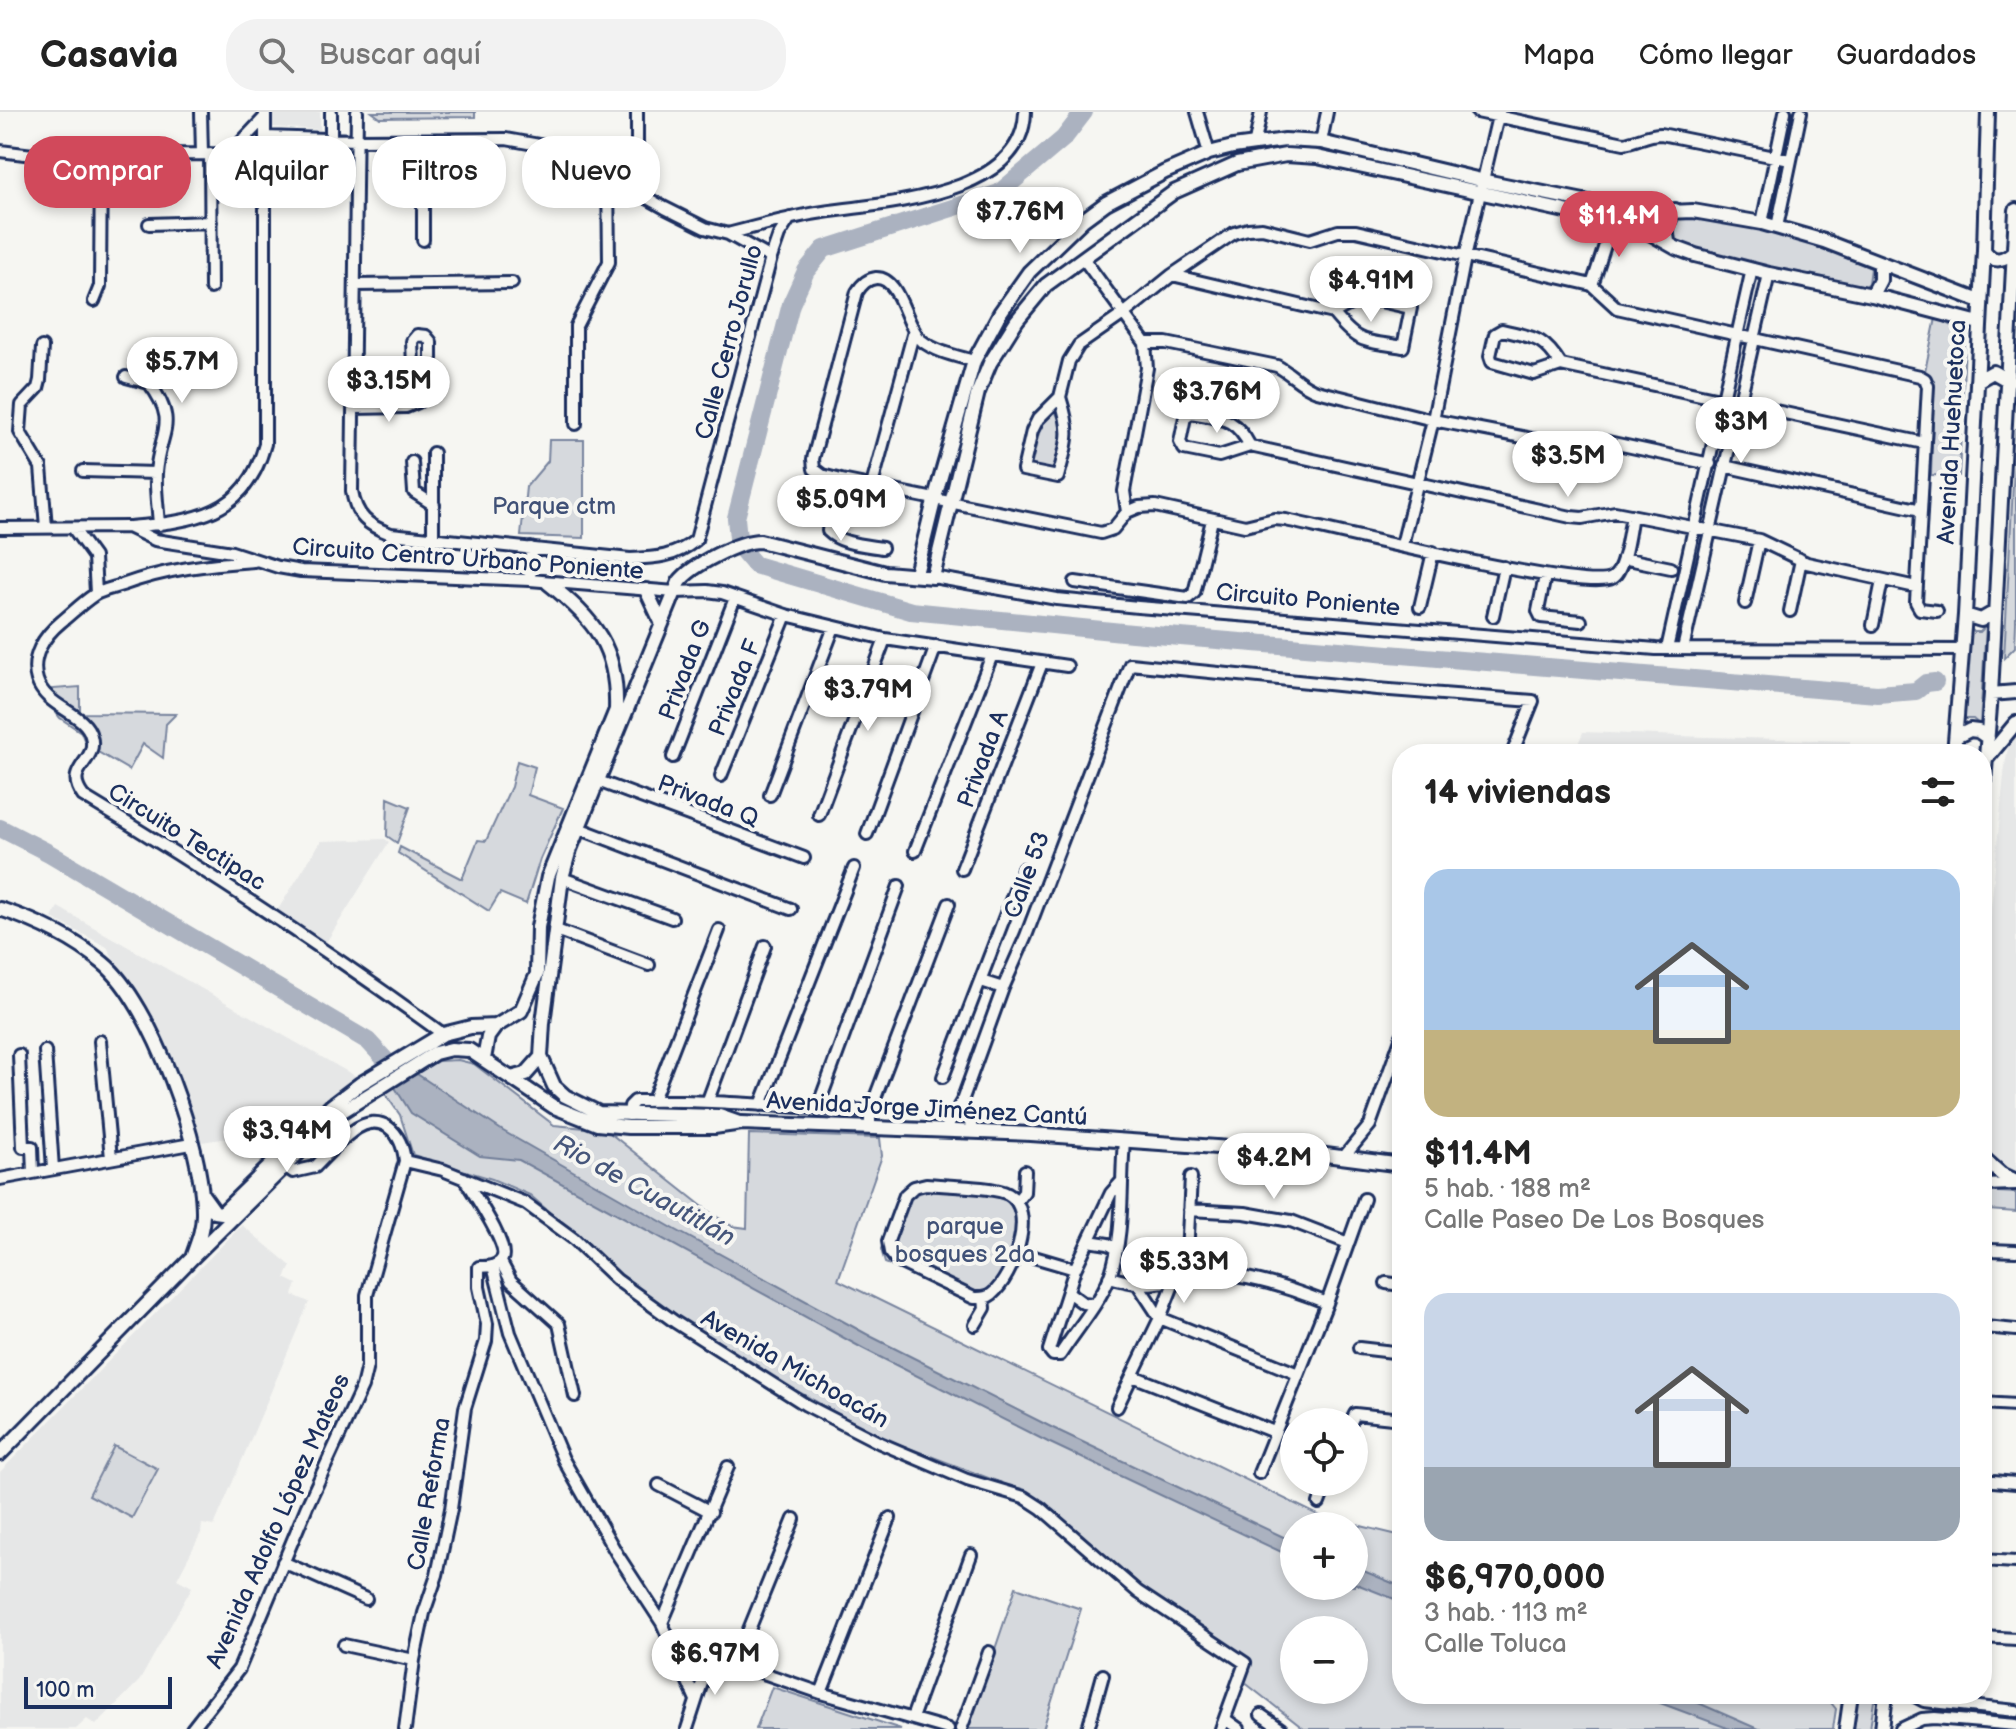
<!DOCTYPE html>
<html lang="es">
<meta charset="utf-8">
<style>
:root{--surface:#fff;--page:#f2f2f2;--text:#222;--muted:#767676;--line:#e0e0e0;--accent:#d1495b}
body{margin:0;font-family:"Balsamiq Sans",sans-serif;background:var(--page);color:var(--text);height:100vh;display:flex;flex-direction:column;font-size:30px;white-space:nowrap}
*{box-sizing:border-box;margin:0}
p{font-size:26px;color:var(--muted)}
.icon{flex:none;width:44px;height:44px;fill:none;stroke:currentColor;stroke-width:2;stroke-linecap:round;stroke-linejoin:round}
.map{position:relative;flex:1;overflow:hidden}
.panel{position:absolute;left:1392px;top:632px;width:600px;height:960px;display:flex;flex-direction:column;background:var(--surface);border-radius:32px;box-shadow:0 4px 12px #0003}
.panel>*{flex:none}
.top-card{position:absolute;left:24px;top:24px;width:760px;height:72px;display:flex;gap:16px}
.tools{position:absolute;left:1280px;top:1296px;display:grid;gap:16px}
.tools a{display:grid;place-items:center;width:88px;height:88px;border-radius:50%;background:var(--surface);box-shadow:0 4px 12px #0003;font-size:40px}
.scale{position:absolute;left:24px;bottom:20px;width:148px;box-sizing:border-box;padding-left:8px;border:4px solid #1b2f5e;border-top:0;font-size:22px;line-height:28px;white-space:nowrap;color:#1b2f5e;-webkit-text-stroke:6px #f6f6f2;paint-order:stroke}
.price{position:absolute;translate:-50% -68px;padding:0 18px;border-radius:28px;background:#fff;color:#222;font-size:26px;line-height:52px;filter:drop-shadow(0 2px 4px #0008)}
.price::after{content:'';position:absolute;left:50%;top:48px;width:24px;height:18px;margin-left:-12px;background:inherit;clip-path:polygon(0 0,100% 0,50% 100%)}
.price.current{background:var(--accent);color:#fff}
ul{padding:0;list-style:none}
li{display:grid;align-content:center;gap:16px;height:424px;padding:0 32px}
li span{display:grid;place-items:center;height:248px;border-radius:24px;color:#555}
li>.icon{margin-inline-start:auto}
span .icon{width:144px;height:144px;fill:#fffc;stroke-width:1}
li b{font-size:34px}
h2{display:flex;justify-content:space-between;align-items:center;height:96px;padding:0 32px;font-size:34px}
.chip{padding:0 28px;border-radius:32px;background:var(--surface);box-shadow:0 4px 12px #0003;font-size:28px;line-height:72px}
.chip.current{background:var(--accent);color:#fff}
header{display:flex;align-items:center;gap:48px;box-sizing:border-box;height:112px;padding:0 40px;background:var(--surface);border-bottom:2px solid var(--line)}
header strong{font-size:38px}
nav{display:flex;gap:44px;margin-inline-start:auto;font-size:28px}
.search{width:560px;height:72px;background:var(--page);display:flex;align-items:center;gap:20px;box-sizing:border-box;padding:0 28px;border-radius:32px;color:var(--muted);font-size:30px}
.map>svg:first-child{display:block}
.built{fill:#e6e7e7}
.green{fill:#d6d9dd;stroke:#78849e;stroke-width:2;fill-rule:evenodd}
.water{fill:#abb2c0;stroke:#717e99;stroke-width:2}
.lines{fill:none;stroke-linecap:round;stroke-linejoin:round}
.river{stroke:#abb2c0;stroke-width:18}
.minor-casing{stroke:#1b2f5e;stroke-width:16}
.major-casing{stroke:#1b2f5e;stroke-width:18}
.minor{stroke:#f6f6f2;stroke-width:10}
.major{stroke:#f6f6f2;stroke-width:12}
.labels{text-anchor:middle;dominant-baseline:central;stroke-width:8;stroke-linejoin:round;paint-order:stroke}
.street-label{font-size:24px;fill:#1b2f5e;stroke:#f6f6f2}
.park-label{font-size:24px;fill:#405177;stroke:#f6f6f2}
.water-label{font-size:26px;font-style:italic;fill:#46567b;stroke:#f6f6f2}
</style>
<header>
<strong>Casavia</strong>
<div class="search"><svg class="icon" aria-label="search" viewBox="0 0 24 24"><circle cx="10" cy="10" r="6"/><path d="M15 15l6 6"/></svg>Buscar aquí</div>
<nav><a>Mapa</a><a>Cómo llegar</a><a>Guardados</a></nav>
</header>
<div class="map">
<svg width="2016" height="1617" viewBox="0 0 2016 1617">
<rect width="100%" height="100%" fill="#f6f6f2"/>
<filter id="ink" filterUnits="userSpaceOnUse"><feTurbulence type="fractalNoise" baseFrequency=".0125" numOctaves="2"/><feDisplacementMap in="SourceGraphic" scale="16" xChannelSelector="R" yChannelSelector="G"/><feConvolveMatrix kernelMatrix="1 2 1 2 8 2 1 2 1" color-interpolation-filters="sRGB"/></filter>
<g filter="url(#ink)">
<!-- built -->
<path class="built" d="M270 0H320V18L270 15Z
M1583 620 1706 625 1850 629 1849 642H1574Z
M2016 620V1064L1990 1048 1982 1039V887L2005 653 2009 629Z
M385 727 389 730 322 837 272 807 321 729Z
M58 795 355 964 286 1026 235 1025 195 1031 171 948 107 835 52 806Z
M242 1113 291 1154 285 1166 297 1172 293 1183 309 1190 214 1414 202 1412 201 1421 177 1467 192 1475 140 1568 96 1613 87 1607 76 1617H0V1360Z"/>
<!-- green -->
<path class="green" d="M372 0H475V5L380 6Z
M1681 96 1801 126 1871 156 1869 171 1861 179 1675 131 1670 121Z
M1936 206 1953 214 1965 231 1959 364 1931 363 1934 273 1925 259Z
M1055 298 1063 317 1053 363 1025 357 1033 317Z
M2016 316V511L2015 535 2004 546Z
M549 328H584V426L521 424 526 375 548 349Z
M1968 514 1974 520H1980L1986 514 1980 613 1973 607H1965L1962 612Z
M80 575V601L176 602 166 612 163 646 143 632 129 658 86 633 81 620 60 606 39 578Z
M517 649 535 655 528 683 563 696 540 747 526 792 500 781 489 799 398 741 400 735 462 767 478 728 486 729 511 675Z
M388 686 410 695 397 731 387 724Z
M458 948 474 952 554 1013 606 1018 712 1102 732 1114 747 1116 749 1022 880 1026 882 1044 838 1168 1320 1404 1402 1424V1582H1824L1836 1597 1833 1617H1304L1244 1570 1251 1549 1142 1477 1082 1422 1031 1382 880 1325 783 1271 686 1210 622 1164 530 1083 492 1067 413 1043 400 1003 384 980 438 949ZM1294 1414H1354V1474H1294ZM1294 1518H1354V1578H1294Z
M913 1069C949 1074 1035 1069 1017 1127 1014 1137 1012 1153 1006 1162 1000 1171 987 1180 979 1187L885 1151 881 1137 898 1086 905 1075Z
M1982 1079 2016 1081V1100L1988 1098 1982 1100Z
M114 1334 158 1357 132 1406 89 1383Z
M1016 1475 1081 1497 1043 1617H968Z
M772 1575 901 1617H756Z
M1857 1582H1875L1870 1617H1852Z"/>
<!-- water -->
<path class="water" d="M417 962 503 1019 676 1118 872 1225 1053 1316 1294 1430V1446L1048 1330 864 1237 519 1048 480 1044 411 1001 394 974Z
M1354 1455 1402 1475V1490L1354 1471Z
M1636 1582H1678L1758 1617H1730Z"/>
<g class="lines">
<!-- river -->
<path class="river" d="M738 426 736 406 791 192 806 159 824 137 999 81 1064 26 1084 0
M743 439 755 453 911 499 1132 521 1877 582 1916 579 1926 571 1935 570
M0 716 49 741 368 929 403 967"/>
<!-- minor casing -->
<g class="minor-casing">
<path id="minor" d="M201 0 202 42
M331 0V28
M357 0 352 379C356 404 368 414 391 422L630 447C656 446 675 445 696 428L771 146 779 123 790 106
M1197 0 1209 41
M1477 0 1624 31C1637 29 1647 22 1661 22L1790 48
M265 25 357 28 506 27 545 34 572 44 665 96 705 116 728 122 771 146
M423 29V128
M1255 30 1261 0
M1321 30 1327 0
M0 39 33 43 230 42 266 72
M210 42 211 176
M230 42 265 5
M629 74 637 41V0
M1762 111 1785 0
M149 112 211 110
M1777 115 1801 0
M728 122C758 114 787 106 817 101 879 91 1023 86 1025 0
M1083 146 1145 231 1147 256 1124 379 1127 400
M1172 163 1333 201
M355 173 512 171
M1592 173 1613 109
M1367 186 1411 196 1403 235C1363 228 1359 233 1333 201L1356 189Z
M94 189 100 174 101 44
M1145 231H1166L1277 254C1292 262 1301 274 1317 279L1433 308 1548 330C1568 332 1588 327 1608 330L1710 352
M42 235 40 268 38 276 22 293 20 320 41 355 46 415
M974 249C957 244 936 240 922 229 905 215 901 165 876 166 867 167 862 172 857 180L813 347 814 357 822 363 841 368 1101 421 1113 417 1127 400 1139 395 1155 394 1245 414 1274 407 1286 408C1331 418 1587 481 1612 466 1625 459 1629 418 1632 403
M1561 253C1543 224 1534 226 1502 218L1495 222 1490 244 1492 250 1534 262 1561 253 1924 331
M126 265 149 271C180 312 159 320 156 361 155 378 158 396 159 413
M1060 285C1072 323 1068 327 1058 365L1023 358 1032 319 1038 307 1060 285 1069 249 1079 233 1125 201 1172 163 1234 121 1248 117 1262 116 1310 128 1338 119H1356L1592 173 1617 196 1920 264 1925 267 1928 274 1916 490 1920 497 1937 499
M353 296 406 295 418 290 431 263V230L426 224 417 223 412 229 414 279 418 290
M576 312V214L609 150 608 62
M1250 334C1234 304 1222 307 1191 301L1185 305 1180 330 1184 337 1219 344 1250 334 1571 405 1582 406 1615 400 1759 428 1807 451 1916 475
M412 350 414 380 434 393
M1724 354 1921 398
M83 359 156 361
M841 368 829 409 828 419C841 432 864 433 882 436
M872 373 914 219
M130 415C194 409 246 404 265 332V0
M0 416 128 415 155 428 232 440 278 455 301 459 530 468 675 480 707 479 722 481 786 503 885 527 1067 554
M73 416 94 445 96 481
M433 428V341
M1402 433 1433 308 1465 145 1499 0
M1623 446 1671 456
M254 449C208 452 166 457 122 473 113 476 102 478 94 483 82 491 72 501 61 510 44 524 30 545 37 568 46 596 85 600 91 624 99 651 62 655 83 684 206 758 326 837 443 922
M1545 464 1538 499 1541 505 1581 509
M933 465 1057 487 1138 495 1656 537 1963 538
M530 468 531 436
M1075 470 1188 486 1194 481 1212 408
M1745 491 1759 428
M1420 495 1433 440
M1790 499 1801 448
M1493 504 1504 455
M1873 513 1882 469
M1667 537 1752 157
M1683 537 1769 162
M673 645 735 486
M721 664 786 503
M598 669 804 746
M770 683 834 515
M819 703 885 527
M578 716 791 797
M867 722 936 534
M915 739 992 543
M962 757 1042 551
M562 766 672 806
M556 818 649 853
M981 869 1003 876
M100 929 111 1046
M45 939 53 1057
M19 943 23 1035H32L33 1061
M943 965 1023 757
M653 988 719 818
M708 988 765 834
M962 989 973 1019
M761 993 854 756
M817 997 899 774
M629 1003 630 994 635 989C714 987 792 996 870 999
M870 1015V999L949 792
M945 1018 962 989 1003 876 1026 824 1130 552 1377 577 1533 589 1512 642
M1343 1046 1370 1013 1402 924
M405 1049 443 1058 525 1091 574 1127 617 1168 675 1210 806 1293 880 1331 967 1368 1024 1385 1041 1396 1138 1480 1245 1551 1221 1617
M0 1067 191 1032
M1120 1071 1111 1081 1075 1157 1049 1238 1053 1243H1060C1076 1218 1099 1192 1110 1164 1125 1122 1120 1073 1124 1029
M926 1072C944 1074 994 1074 1008 1082 1038 1098 1013 1165 992 1182 986 1187 980 1186 974 1186L897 1149 890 1140 888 1129 905 1083 914 1075Z
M1982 1073 2016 1072
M1017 1089 1024 1080 1025 1059
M1189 1098 1245 1101 1291 1109 1348 1131
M1089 1129 1108 1132 1117 1137
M1990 1138 2016 1139
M1017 1140 1075 1157
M501 1150 511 1169 559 1212 575 1284
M493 1154 510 1221 563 1347 617 1442 662 1511 696 1588
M1186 1163 1191 1065
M1109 1165C1135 1172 1144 1174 1170 1169 1176 1168 1182 1164 1188 1163 1236 1158 1284 1174 1327 1191
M1386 1171 1402 1173
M1139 1174 1160 1206
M1068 1180 1083 1191 1093 1192
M1160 1206 1298 1262
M975 1213 985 1196 984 1186
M1985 1215 2016 1218
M1359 1236 1402 1241
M1133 1264 1274 1320
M1982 1291 2016 1293
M1117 1295 1160 1206 1175 1168
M1351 1310 1355 1302 1402 1307
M1259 1361 1327 1191 1364 1087
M1982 1368 2016 1371
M659 1373 711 1400
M1319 1391 1327 1370
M1982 1448 2016 1450
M283 1450 366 1487
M662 1511 728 1355
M1982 1525 2016 1527
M344 1533 414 1548
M735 1552 794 1407
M821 1581 890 1406
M1911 1582 1924 1589 2016 1599
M1261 1603 1281 1617
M912 1606 971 1443
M1225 1607 1239 1617
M192 1617 239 1557 307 1394 362 1275 367 1254V1183L405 1049C402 1020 381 998 353 1019 339 1029 327 1043 315 1055L293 1060 279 1050
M405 1617 414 1548 424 1501 437 1463 451 1397 465 1296 486 1229 487 1212 479 1175V1155C487 1155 497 1155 502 1147 510 1134 472 1080 464 1066
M687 1617 711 1543 821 1581 948 1617
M961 1617 989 1540
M1088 1617 1103 1563
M1901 1617 1922 1607 1935 1606 2016 1613"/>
</g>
<!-- major casing -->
<g class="major-casing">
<path id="major" d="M1668 129C1665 116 1668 109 1675 98
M1984 138C1993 152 2004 149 2015 138
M1872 183 1880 168V151
M1977 269 1993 260 2009 269
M916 462 935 385 974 249 1000 201 1029 160 1083 108 1106 91 1165 60 1209 41 1233 35 1285 28 1321 30 1485 69 1643 101 1693 99 1762 111 1824 129 1980 189
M646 478 662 512
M1965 503 1981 508 1995 500
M1991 582 2016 580
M1956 625 1970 618 1978 619 1988 626
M1954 642 1965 503 1984 138 1988 0
M1987 646 2016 611
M1982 696 1991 582 2016 98
M0 797C37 809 73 826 103 851 152 891 204 1038 203 1102 203 1117 198 1129 193 1143
M484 947 488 925 496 914
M511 966 526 962 541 945
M739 1011 719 1004 599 1001 565 984 554 974 541 945 543 911 562 766 570 737 679 470C692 453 739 429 760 429L885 461 933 465 978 280 990 251 1017 208 1046 173 1174 80 1237 52 1286 43 1317 45 1639 115 1676 136 1695 143 1769 162 1872 183 1979 211
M1982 1045 2001 1062 2016 1069
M202 1082 215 1100 222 1101 331 994 360 972 443 922 471 915 496 914 521 899 537 862 538 815 548 765 616 598C618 536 595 508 548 471
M0 1342 192 1146 338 1002 435 941 451 937 469 938 554 995 597 1012 628 1015H714L742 1011 1031 1022 1318 1042 1402 1053
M1846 1617 1851 1582
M1882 1617 1886 1582"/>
</g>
<!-- minor -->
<use href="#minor" class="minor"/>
<!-- major -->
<use href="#major" class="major"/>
</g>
</g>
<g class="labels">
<!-- street labels -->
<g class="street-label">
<text transform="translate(729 230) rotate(-75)">Calle Cerro Jorullo</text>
<text transform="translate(1952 320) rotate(-87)">Avenida Huehuetoca</text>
<text transform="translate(468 447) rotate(4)">Circuito Centro Urbano Poniente</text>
<text transform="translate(1308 488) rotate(5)">Circuito Poniente</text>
<text transform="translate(685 558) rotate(-69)">Privada G</text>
<text transform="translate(735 576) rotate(-68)">Privada F</text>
<text transform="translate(983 647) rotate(-69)">Privada A</text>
<text transform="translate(708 689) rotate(21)">Privada Q</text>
<text transform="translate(187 725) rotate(32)">Circuito Tectipac</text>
<text transform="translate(1027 763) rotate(-70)">Calle 53</text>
<text transform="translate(927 997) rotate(3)">Avenida Jorge Jiménez Cantú</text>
<text transform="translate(795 1257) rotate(30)">Avenida Michoacán</text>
<text transform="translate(429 1382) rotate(-80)">Calle Reforma</text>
<text transform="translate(278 1409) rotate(-66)">Avenida Adolfo López Mateos</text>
</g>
<!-- park labels -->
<g class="park-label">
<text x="554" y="394">Parque ctm</text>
<text x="965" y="1114">parque<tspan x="965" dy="28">bosques 2da</tspan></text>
</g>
<!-- water labels -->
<g class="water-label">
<text transform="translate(644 1079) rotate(29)">Rio de Cuautitlán</text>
</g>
</g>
</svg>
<div class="tools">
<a><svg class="icon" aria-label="locate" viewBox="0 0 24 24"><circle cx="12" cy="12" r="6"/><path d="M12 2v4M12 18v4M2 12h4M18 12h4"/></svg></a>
<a>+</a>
<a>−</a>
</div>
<div class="scale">100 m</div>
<b class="price" style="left:1020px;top:143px">$7.76M</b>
<b class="price current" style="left:1619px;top:147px">$11.4M</b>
<b class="price" style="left:1371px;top:212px">$4.91M</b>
<b class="price" style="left:182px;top:293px">$5.7M</b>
<b class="price" style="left:389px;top:312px">$3.15M</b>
<b class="price" style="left:1217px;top:323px">$3.76M</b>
<b class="price" style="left:1741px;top:353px">$3M</b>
<b class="price" style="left:1568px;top:387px">$3.5M</b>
<b class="price" style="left:841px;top:431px">$5.09M</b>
<b class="price" style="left:868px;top:621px">$3.79M</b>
<b class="price" style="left:287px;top:1062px">$3.94M</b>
<b class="price" style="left:1274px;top:1089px">$4.2M</b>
<b class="price" style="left:1184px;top:1193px">$5.33M</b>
<b class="price" style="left:715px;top:1585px">$6.97M</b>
<div class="top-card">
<a class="chip current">Comprar</a>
<a class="chip">Alquilar</a>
<a class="chip">Filtros</a>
<a class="chip">Nuevo</a>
</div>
<section class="panel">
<h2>14 viviendas<svg class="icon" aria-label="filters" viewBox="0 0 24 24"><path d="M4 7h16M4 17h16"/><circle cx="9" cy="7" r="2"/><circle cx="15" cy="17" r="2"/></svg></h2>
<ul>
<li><span style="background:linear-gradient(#a9c7e8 65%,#c2b280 0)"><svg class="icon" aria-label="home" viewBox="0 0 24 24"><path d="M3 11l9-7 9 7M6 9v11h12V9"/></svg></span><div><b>$11.4M</b><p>5 hab. · 188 m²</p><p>Calle Paseo De Los Bosques</p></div></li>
<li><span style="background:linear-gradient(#c9d6e8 70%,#9aa5b1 0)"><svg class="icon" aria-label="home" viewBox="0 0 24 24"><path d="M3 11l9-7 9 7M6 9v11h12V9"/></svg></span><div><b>$6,970,000</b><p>3 hab. · 113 m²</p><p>Calle Toluca</p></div></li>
</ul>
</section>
</div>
